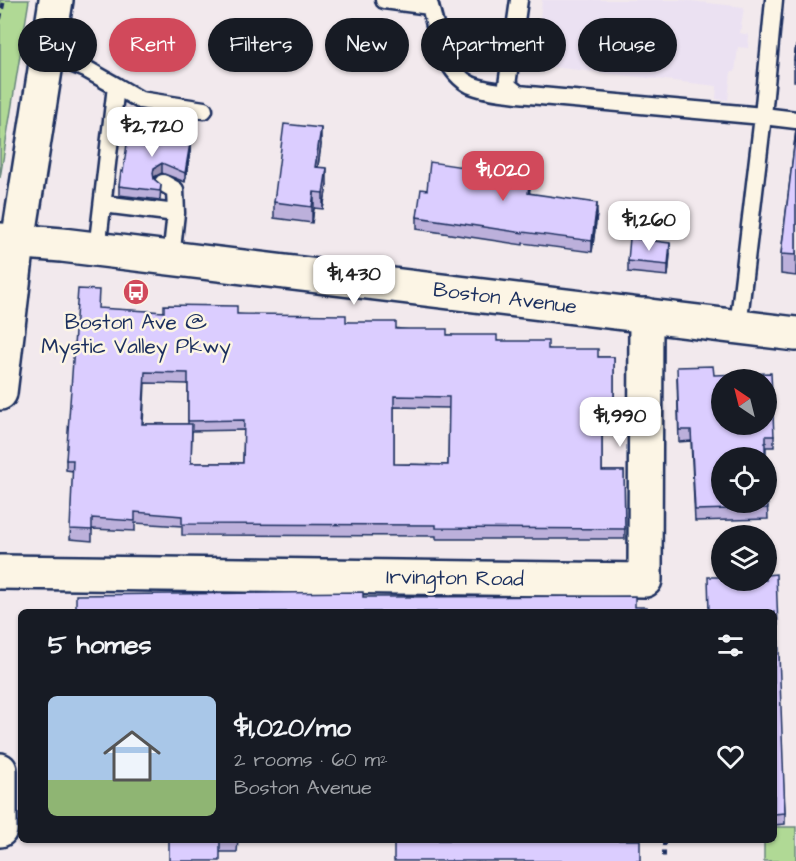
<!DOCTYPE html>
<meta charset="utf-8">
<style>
:root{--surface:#171b24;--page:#20242c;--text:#f1f3f6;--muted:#9ea1a6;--line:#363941;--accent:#d1495b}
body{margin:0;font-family:"Architects Daughter",sans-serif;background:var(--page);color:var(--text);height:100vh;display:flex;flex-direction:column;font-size:22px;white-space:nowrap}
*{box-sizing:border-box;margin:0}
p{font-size:20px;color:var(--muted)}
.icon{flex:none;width:33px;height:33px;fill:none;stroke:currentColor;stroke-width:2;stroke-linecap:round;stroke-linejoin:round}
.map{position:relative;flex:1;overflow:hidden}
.details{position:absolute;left:18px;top:609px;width:759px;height:234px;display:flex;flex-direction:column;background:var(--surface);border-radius:9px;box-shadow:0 2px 4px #0004}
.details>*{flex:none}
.guide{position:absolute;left:18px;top:18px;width:760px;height:54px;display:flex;gap:12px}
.needle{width:39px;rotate:325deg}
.controls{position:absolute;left:711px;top:369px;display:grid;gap:12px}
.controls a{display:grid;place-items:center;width:66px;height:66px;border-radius:50%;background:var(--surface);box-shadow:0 2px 4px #0004;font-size:30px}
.price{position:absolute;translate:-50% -51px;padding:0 14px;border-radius:12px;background:#fff;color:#222;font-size:20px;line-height:39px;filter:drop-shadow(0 2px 3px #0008)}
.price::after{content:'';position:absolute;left:50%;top:36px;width:18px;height:14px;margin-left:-9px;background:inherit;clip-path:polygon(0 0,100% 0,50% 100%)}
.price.current{background:var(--accent);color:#fff}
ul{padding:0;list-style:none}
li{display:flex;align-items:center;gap:18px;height:150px;padding:0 30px}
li+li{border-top:2px solid var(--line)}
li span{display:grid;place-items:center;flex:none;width:168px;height:120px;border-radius:9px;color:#555}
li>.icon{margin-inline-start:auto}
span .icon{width:72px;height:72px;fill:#fffc;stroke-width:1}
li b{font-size:26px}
h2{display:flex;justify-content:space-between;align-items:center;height:72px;padding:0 30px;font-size:26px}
.pill{padding:0 21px;border-radius:27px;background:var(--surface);box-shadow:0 2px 4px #0004;font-size:21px;line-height:54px}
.pill.current{background:var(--accent);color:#fff}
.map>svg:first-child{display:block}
.built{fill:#ebe1f2}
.green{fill:#b0d995;stroke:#66847a;stroke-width:1.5}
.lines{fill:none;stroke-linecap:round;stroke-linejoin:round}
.service-casing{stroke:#1b2f5e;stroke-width:21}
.minor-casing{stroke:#1b2f5e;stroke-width:38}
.secondary-casing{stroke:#1b2f5e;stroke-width:38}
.primary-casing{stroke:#1b2f5e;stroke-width:38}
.path{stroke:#1b2f5e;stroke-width:4;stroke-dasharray:6 4.5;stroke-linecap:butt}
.service{stroke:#fcf5e5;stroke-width:16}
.minor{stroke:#fcf5e5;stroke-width:33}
.secondary{stroke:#fcf5e5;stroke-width:33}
.primary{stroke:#fcf5e5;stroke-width:33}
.wall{fill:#bcb0db;stroke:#1b2f5e;stroke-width:1.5;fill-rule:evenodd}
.shaded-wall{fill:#9990b2;stroke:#1b2f5e;stroke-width:1.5}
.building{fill:#dbcdff;stroke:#1b2f5e;stroke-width:1.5;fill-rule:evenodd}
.labels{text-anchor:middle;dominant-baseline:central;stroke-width:5;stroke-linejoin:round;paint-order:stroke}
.street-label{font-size:21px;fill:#1b2f5e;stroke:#fcf5e5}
.poi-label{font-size:21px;fill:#1b2f5e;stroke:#fcf5e5}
</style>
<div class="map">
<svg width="796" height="861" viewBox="0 0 796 861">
<rect width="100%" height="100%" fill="#f2e9ed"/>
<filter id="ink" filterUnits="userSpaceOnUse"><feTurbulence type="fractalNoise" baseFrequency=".0167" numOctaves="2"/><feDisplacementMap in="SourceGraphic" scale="12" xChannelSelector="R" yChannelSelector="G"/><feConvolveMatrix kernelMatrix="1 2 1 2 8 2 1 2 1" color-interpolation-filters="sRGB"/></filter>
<g filter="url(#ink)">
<!-- built -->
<path class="built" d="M542 0H682L744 7 740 33 749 35 748 48 738 47 735 72H731L728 100 716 99 717 86 535 65Z"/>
<!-- green -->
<path class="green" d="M0 0H29L0 178Z
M774 827H796V861H764V840H774Z"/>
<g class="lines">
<!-- service casing -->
<g class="service-casing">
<path id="service" d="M384 0 430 6C437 32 444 72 471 85 485 91 503 92 518 94
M519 0 507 85 518 94 763 116 774 0
M48 54 86 69 116 86 97 250
M116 86 140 100 204 110
M163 183 175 190 176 213
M103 204 176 213 171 258
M738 327 763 116 796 120"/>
</g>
<!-- minor casing -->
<g class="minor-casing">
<path id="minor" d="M0 572 645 580 646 315"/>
</g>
<!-- secondary casing -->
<g class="secondary-casing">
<path id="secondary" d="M0 240 62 245 796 334"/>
</g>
<!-- primary casing -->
<g class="primary-casing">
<path id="primary" d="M0 393 18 242 56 0
M0 770V830"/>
</g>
<!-- path -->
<path class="path" d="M0 19 4 0
M664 840V861"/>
<!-- service -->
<use href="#service" class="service"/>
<!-- minor -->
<use href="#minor" class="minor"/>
<!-- secondary -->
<use href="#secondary" class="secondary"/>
<!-- primary -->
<use href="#primary" class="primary"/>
</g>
<!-- wall -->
<path class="wall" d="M796 45V81H794V60Z
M796 130V276L781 274V254Z
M321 145 318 167 327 185 323 209 314 208 312 223 274 218V202Z
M191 146 185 182 162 173 154 177V179L161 185 160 200 119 195V186L123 172Z
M497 172H532L529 193 597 214 592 252 523 243V245L417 229V217L427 190Z
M670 254 668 276 628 272V261Z
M99 309 164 312 237 314 346 322 497 341 598 357H614V428H602V471H624L625 539H436V536L182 535V526L135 523V531L92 529V541L70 539 73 471 66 470V460ZM145 383 188 384V424H143ZM394 407 449 408 448 465 394 464ZM244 430 243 463H191L192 431Z
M714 375 774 436V447H766V455H765L768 519 695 521 691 441 679 442 677 378Z
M774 612 785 813V824L774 825Z
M169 840H238L237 852H220Z"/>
<!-- shaded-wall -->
<path class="shaded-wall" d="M321 128V145L315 184V167Z
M191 137V146L185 182V173Z
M532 161V172L528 205V193Z
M162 163V173L154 177 153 182V173L154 168Z
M327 168V185L323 209V193Z
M314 192V208L312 223V207Z
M597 203V214L592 252V241Z
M670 243V254L668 276V265Z"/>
<!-- building -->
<path class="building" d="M796 45V61L794 60Z
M284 124 321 128 315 167 327 168 323 193 314 192 312 207 274 202Z
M129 130 191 137 185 173 162 163 154 168 153 173 154 179 161 185 160 191 119 186 121 171 123 172Z
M796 130V255L781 254Z
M499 157 532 161 528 193 597 203 592 241 523 232V233L417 217 421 189 427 190 430 162 497 172Z
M630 238 670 243 668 265 628 261Z
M78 289 99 290 98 308 164 312V305L237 306V314L346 315V322H396V329H447V335H497V341H548V349H598V357H614V417H602V471H624L625 529 436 528V525L182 524V516L135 512V521L92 518V530L70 529 73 460H66ZM145 372 188 373V421L244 420 243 463H191L192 424H142ZM394 396 449 397 448 465 394 464Z
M713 366 714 375 771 373 774 436H766V443H765V458H722V502H766V483L768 508 695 510 691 430H679L677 367ZM722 380H766V424H722Z
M776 574 785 813 774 814V612H709L708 577H722V580H766V575Z
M363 592V597L635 596V607H647V612H76V595Z
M169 840H220V861H169Z
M394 840H640V861H394Z"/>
</g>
<!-- icons -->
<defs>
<g id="bus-disc" transform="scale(1.35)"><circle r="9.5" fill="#d1495b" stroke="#fcf5e5"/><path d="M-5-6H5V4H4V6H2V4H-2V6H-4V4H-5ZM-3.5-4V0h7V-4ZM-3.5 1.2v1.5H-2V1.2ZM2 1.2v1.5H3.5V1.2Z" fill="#fff"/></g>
</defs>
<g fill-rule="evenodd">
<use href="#bus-disc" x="136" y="292"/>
</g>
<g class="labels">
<!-- street labels -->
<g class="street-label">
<text transform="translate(505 298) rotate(7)">Boston Avenue</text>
<text transform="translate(455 578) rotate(1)">Irvington Road</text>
</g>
<!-- poi labels -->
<g class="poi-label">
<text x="136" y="322">Boston Ave @<tspan x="136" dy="24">Mystic Valley Pkwy</tspan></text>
</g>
</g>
</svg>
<div class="controls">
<a><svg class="needle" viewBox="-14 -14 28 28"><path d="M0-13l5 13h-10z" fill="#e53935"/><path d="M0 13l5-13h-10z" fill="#9ea1a6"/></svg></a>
<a><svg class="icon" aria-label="locate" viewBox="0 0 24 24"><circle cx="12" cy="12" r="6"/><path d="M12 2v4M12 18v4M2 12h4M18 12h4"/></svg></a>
<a><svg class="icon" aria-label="layers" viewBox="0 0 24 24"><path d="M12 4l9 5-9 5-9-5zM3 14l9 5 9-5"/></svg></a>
</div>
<b class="price" style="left:152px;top:158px">$2,720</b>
<b class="price current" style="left:503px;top:202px">$1,020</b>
<b class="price" style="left:649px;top:252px">$1,260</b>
<b class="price" style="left:354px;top:306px">$1,430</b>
<b class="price" style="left:620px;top:448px">$1,990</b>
<div class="guide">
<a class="pill">Buy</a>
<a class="pill current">Rent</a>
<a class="pill">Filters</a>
<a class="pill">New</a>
<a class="pill">Apartment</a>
<a class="pill">House</a>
</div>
<section class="details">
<h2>5 homes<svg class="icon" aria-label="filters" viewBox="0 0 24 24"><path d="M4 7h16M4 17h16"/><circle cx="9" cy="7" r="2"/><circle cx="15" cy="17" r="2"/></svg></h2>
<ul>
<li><span style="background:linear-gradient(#a9c7e8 70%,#8fb573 0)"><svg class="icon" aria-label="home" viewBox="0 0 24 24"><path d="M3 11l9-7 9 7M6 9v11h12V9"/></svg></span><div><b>$1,020/mo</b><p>2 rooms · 60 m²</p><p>Boston Avenue</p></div><svg class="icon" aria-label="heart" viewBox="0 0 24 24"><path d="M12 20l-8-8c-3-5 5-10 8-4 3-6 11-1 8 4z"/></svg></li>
</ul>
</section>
</div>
